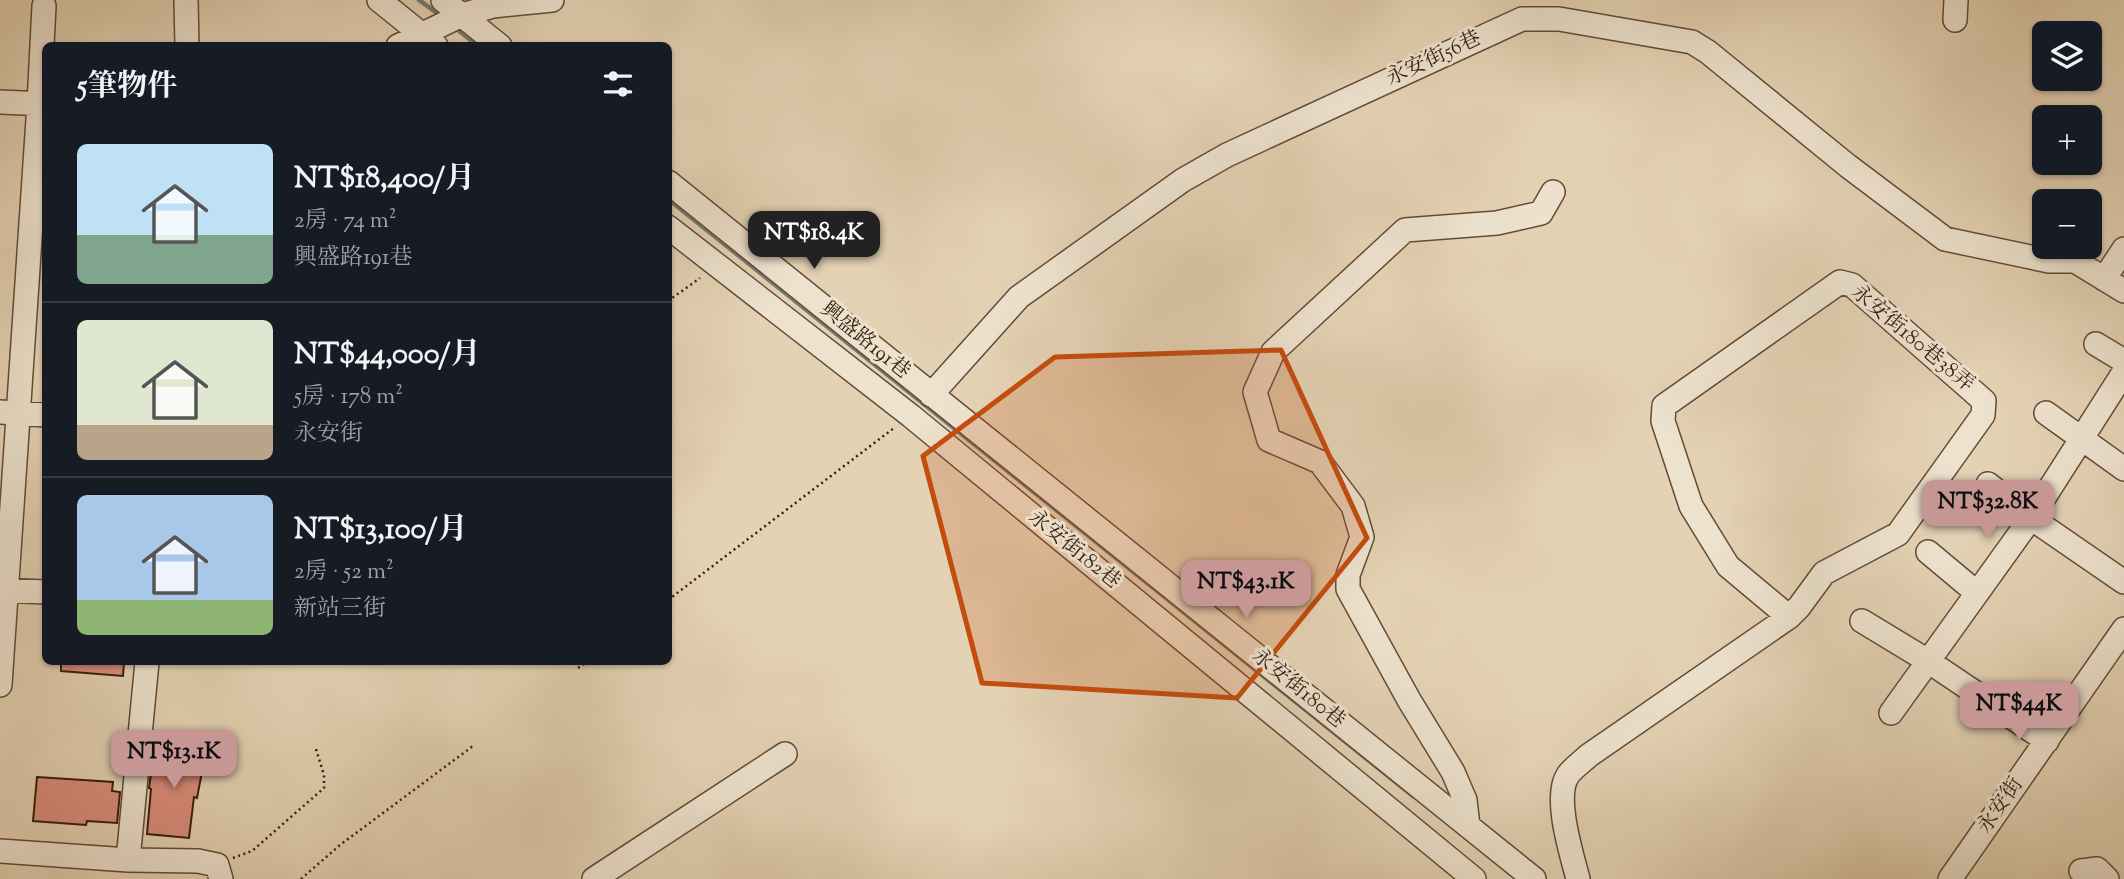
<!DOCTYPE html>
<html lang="zh-TW">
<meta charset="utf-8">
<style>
:root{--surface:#171b24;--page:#242831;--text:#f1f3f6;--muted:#9ea1a6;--line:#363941;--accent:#c59692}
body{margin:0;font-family:"Sorts Mill Goudy","Noto Serif TC",serif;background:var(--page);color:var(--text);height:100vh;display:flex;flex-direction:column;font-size:26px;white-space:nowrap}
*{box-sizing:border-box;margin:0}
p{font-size:23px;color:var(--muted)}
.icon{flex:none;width:38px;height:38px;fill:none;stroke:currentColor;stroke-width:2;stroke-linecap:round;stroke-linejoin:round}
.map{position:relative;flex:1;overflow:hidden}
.sheet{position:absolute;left:42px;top:42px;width:630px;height:623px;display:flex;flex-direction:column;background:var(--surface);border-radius:10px;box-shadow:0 2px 5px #0004}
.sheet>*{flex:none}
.fabs{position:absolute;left:2032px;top:21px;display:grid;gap:14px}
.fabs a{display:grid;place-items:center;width:70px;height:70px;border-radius:10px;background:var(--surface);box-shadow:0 2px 5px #0004;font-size:35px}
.price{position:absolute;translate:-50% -60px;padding:0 16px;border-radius:14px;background:var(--accent);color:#111;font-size:23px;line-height:46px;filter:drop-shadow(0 2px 4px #0008)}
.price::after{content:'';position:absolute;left:50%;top:42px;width:21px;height:16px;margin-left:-10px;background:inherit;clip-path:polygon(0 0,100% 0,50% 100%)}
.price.active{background:#222;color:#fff}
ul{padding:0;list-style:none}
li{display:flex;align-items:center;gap:21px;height:175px;padding:0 35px}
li+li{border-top:2px solid var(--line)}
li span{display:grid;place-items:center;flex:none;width:196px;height:140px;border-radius:10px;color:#555}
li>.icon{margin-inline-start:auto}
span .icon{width:84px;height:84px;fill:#fffc;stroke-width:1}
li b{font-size:30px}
h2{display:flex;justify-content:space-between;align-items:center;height:84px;padding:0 35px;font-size:30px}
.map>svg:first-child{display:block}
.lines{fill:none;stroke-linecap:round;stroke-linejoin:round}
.stream{stroke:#707a71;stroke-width:4.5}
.building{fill:#db8d7d;stroke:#361e0f;stroke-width:2}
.minor-casing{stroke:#624b38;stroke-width:26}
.path{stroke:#361e0f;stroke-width:2.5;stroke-dasharray:2 3.5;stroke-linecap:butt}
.minor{stroke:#ede2ce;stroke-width:23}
.marked{fill:#c44d0d;fill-opacity:0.2;stroke:#c44d0d;stroke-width:5;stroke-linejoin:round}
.labels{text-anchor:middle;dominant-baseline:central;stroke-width:6;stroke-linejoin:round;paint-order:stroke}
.street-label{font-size:21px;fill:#361e0f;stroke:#ede2ce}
</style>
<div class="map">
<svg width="2124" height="879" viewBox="0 0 2124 879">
<rect width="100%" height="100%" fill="#e4d2b4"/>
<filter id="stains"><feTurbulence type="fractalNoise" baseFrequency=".00286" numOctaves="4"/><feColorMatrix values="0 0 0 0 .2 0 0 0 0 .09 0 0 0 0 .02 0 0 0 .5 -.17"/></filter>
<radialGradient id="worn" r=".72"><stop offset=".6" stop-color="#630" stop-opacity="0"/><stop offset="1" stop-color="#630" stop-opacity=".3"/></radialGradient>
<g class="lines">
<!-- stream -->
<path class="stream" d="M419 0 441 16
M453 26 478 46
M668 199 1413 796"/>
</g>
<!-- building -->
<path class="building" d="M61 662H124L123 676 61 671Z
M155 745 206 751 197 798 194 797 189 838 147 834 151 789 149 788Z
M37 777 113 782 112 791 120 792 117 823 87 821 86 825 33 821Z"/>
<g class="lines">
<!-- minor casing -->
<g class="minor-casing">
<path id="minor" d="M186 0 187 46
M379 0 436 46
M443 0 500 46
M1955 20 1956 0
M398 46 462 15 493 6 552 0
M0 102 46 104
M668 182 1534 879
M668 227 911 416 1474 879
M2104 279 2124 249
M2096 344 2124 361
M931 395 1019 297 1183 180 1227 155 1522 19H1559L1692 42 1708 52 1848 166 1945 239 2049 261H2075L2124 291
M0 412 46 415
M2046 413 2124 469
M1988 484 2031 518 2124 582
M1928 552 1977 593
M0 590 46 592
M1862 621 1928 661 2047 741
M0 685 39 104 44 6
M1891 713 2031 518 2124 372
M1468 826 1465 800 1453 772 1409 700 1348 589V575L1362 537 1353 506 1320 462 1269 440 1255 392 1273 352 1405 230 1497 223 1541 213 1553 192
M0 851 128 860 198 861 217 865 221 879
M128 860 147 662
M2081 871 2097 869 2107 879
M594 879 785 754
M1578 879C1572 855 1553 797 1568 775 1573 768 1582 762 1588 756L1789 617 1728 566 1691 506 1663 421 1664 406 1840 282 1852 285 1984 401 1983 415 1898 534 1824 573 1799 607 1789 617
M1950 879 2124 629"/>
</g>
<!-- path -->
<path class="path" d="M668 301 700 278
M668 600 894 428
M578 668 587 662
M233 858 252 851 324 788V775L315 746
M301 879 340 845 473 746"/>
<!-- minor -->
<use href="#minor" class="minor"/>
</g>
<!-- marked area -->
<path class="marked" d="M1281 350 1367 538 1237 698 982 683 923 456 1055 357Z"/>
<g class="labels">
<!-- street labels -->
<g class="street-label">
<text transform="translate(1434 59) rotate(-25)">永安街56巷</text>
<text transform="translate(1912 339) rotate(40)">永安街180巷38弄</text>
<text transform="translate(865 341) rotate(39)">興盛路191巷</text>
<text transform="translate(1074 550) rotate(39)">永安街182巷</text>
<text transform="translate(1298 689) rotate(39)">永安街180巷</text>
<text transform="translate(2001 806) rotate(-55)">永安街</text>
</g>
</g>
<rect width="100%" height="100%" filter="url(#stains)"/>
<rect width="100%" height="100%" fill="url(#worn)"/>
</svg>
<div class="fabs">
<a><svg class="icon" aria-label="layers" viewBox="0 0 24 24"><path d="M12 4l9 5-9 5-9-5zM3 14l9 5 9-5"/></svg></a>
<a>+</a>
<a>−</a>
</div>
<b class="price active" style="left:814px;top:271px">NT$18.4K</b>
<b class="price" style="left:1988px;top:540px">NT$32.8K</b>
<b class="price" style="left:1246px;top:620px">NT$43.1K</b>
<b class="price" style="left:2019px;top:742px">NT$44K</b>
<b class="price" style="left:174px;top:790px">NT$13.1K</b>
<section class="sheet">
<h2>5筆物件<svg class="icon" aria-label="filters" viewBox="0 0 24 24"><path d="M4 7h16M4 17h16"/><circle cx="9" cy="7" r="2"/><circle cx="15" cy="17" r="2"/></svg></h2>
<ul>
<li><span style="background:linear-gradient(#bfe0f5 65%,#7fa58c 0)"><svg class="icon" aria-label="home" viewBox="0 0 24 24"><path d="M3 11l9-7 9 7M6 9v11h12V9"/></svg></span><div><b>NT$18,400/月</b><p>2房 · 74 m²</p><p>興盛路191巷</p></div></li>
<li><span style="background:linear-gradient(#dfe7d0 75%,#b9a48a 0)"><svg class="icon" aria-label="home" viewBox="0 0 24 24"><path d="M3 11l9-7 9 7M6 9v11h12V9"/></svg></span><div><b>NT$44,000/月</b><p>5房 · 178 m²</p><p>永安街</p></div></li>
<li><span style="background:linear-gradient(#a9c7e8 75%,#8fb573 0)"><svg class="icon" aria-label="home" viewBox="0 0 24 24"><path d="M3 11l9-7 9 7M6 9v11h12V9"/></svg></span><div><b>NT$13,100/月</b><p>2房 · 52 m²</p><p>新站三街</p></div></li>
</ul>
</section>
</div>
